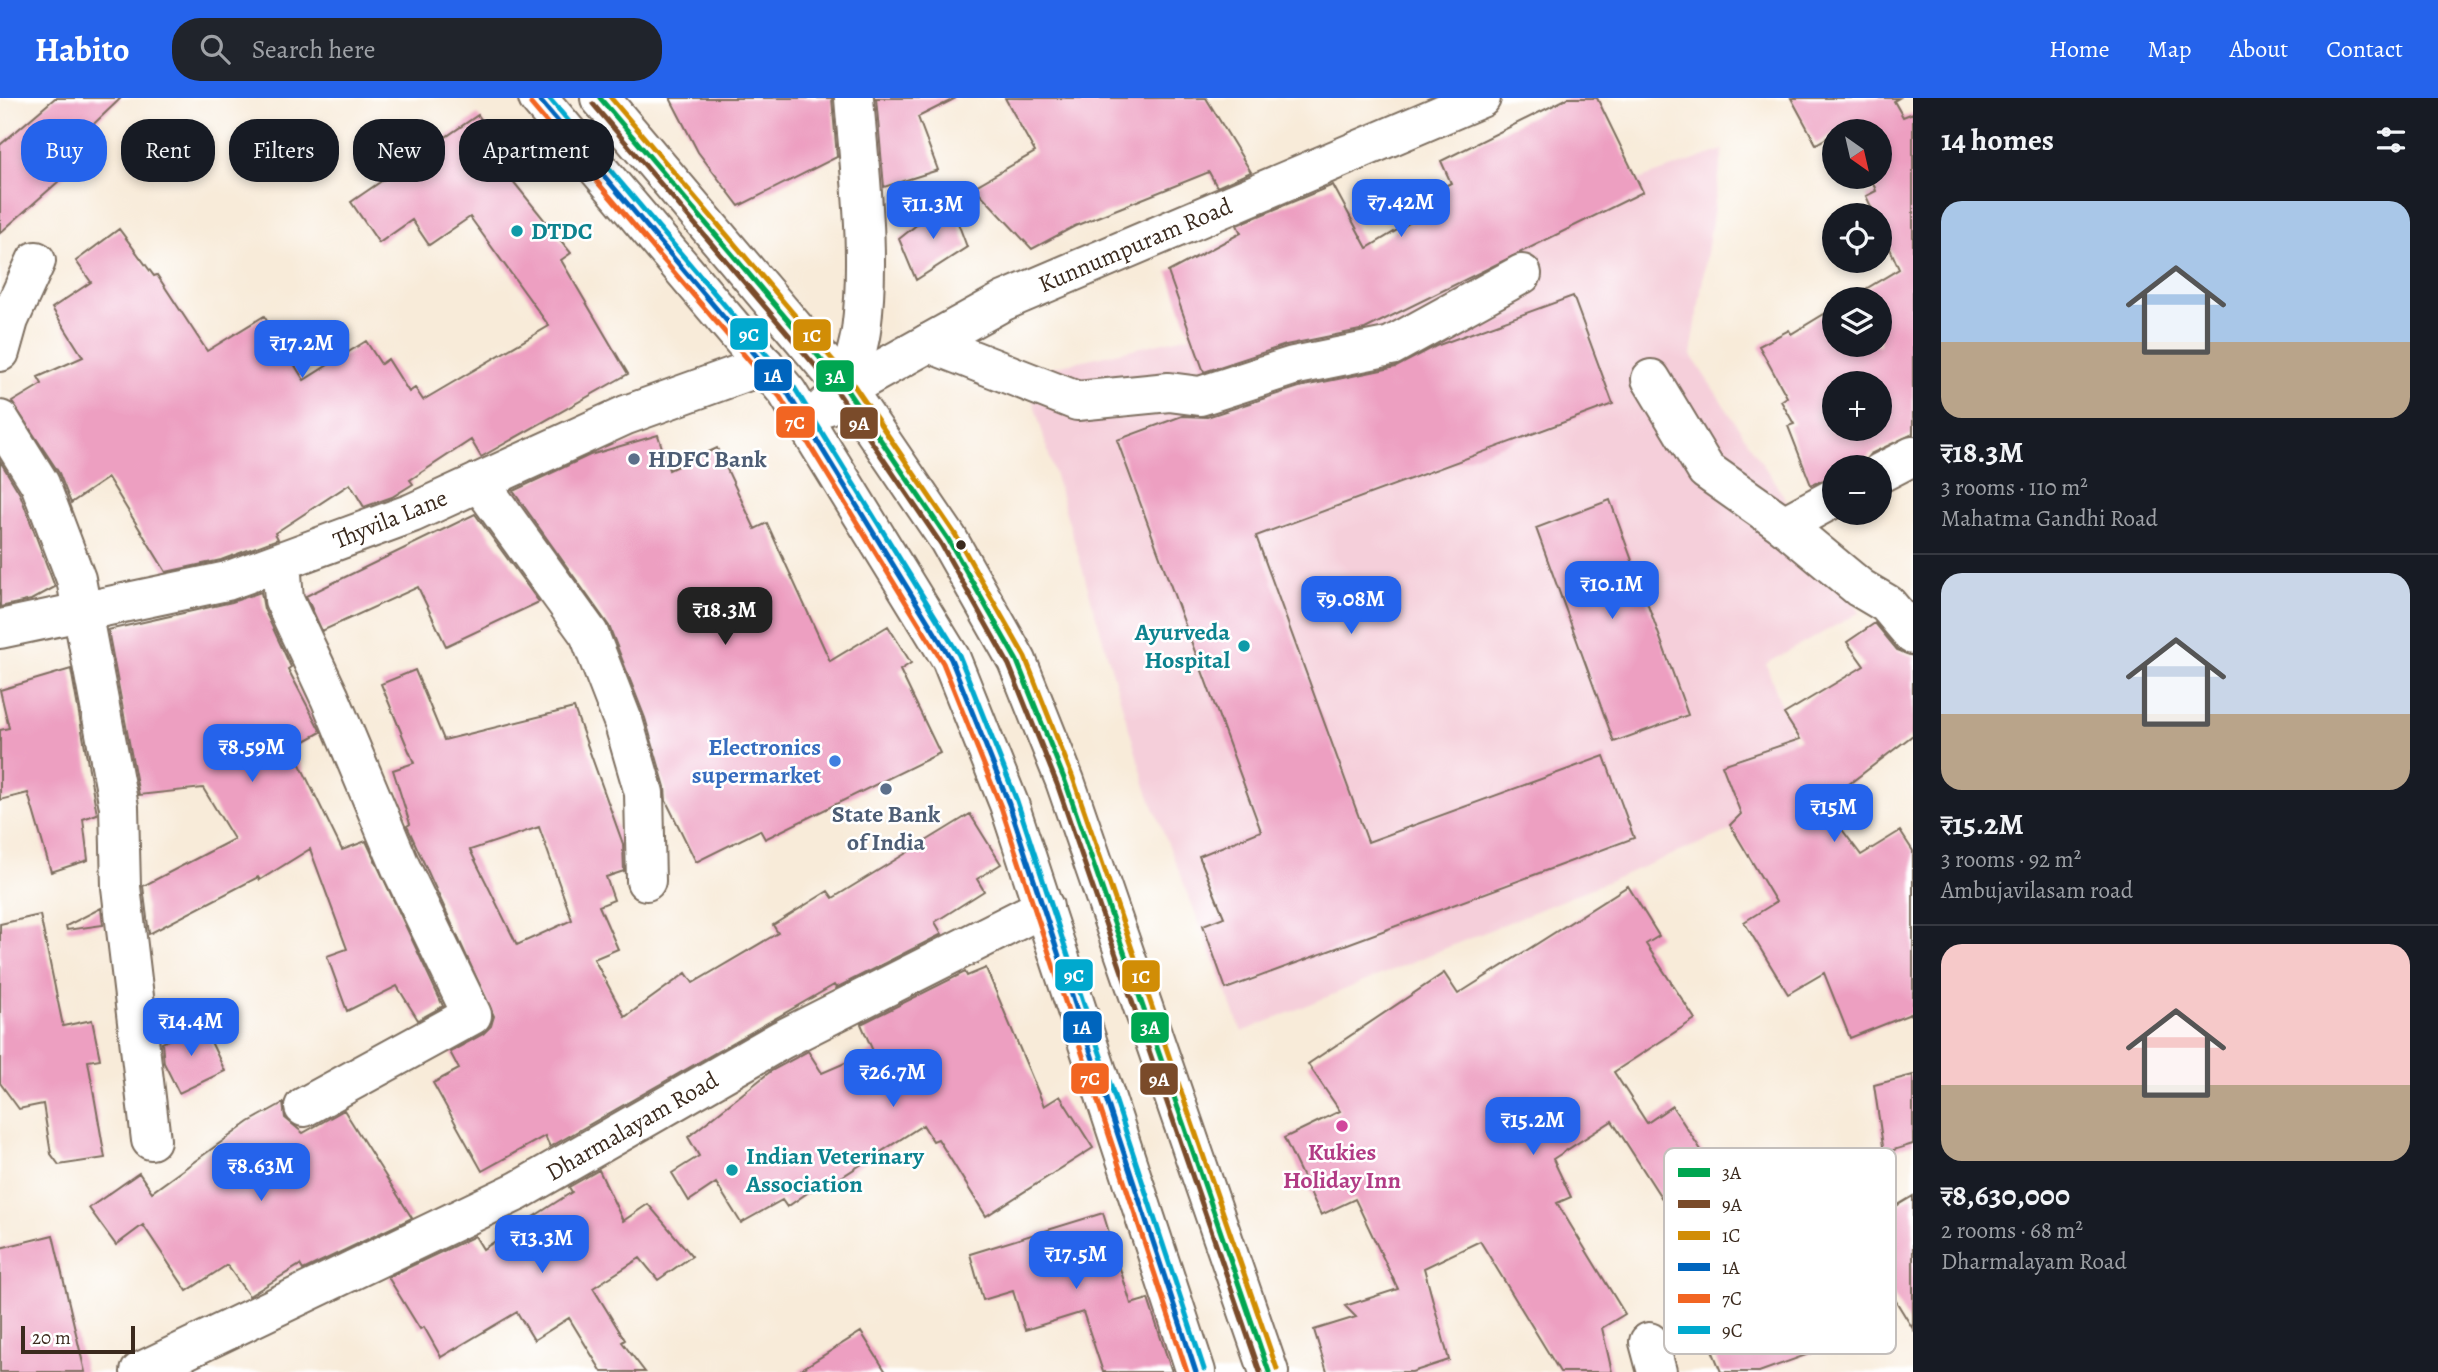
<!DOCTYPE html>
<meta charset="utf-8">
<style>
:root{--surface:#171b24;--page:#20242c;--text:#f1f3f6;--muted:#9ea1a6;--line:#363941;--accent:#2563eb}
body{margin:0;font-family:Alegreya,serif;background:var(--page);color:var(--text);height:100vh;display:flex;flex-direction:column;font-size:26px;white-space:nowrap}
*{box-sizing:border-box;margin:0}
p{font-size:23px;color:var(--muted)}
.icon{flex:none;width:38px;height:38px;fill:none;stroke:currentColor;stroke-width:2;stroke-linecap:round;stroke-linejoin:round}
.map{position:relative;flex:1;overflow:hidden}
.panel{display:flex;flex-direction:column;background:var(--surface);width:525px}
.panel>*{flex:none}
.guide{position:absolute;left:21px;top:21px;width:665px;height:63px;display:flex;gap:14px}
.needle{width:46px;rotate:146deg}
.buttons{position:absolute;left:1822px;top:21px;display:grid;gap:14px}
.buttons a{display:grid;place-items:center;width:70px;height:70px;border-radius:50%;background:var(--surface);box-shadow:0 4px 10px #0003;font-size:35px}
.scale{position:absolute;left:21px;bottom:18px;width:114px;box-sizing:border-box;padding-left:7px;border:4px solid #3b2a1e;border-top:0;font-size:19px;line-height:24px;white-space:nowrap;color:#3b2a1e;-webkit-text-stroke:5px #fff;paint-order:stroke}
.price{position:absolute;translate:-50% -60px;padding:0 16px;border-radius:14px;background:var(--accent);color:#fff;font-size:23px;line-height:46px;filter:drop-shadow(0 2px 4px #0008)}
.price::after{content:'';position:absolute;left:50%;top:42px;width:21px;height:16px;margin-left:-10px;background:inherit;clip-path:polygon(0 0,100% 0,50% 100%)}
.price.selected{background:#222;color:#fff}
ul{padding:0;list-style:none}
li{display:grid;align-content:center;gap:14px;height:371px;padding:0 28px}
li+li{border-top:2px solid var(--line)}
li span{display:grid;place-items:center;height:217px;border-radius:21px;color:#555}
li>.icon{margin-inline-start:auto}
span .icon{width:126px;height:126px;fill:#fffc;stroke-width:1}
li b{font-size:30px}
h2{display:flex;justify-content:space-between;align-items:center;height:84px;padding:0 28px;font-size:30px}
.tag{padding:0 24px;border-radius:28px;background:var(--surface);box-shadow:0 4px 10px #0003;font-size:24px;line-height:63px}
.tag.selected{background:var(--accent);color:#fff}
header{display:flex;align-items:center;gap:42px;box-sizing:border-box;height:98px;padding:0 35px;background:var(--accent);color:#fff}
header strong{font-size:33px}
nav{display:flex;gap:38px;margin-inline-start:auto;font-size:24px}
.search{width:490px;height:63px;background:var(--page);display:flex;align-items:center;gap:18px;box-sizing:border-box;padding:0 24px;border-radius:28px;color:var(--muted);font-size:26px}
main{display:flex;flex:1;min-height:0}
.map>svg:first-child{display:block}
.built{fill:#f5cfda}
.building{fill:#ed9fc1;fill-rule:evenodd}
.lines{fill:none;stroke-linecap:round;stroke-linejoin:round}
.minor-casing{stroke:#7d6e5f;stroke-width:42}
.major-casing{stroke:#7d6e5f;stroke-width:42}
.minor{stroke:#fff;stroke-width:38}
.major{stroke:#fff;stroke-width:38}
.bus-1-casing{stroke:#fff;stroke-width:10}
.bus-2-casing{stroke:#fff;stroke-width:10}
.bus-3-casing{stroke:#fff;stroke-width:10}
.bus-4-casing{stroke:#fff;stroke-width:10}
.bus-5-casing{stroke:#fff;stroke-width:10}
.bus-6-casing{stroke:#fff;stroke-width:10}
.bus-1{stroke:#00a651;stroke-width:5}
.bus-2{stroke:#7a4b2a;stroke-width:5}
.bus-3{stroke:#d18d06;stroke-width:5}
.bus-4{stroke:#0065bd;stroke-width:5}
.bus-5{stroke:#f26522;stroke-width:5}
.bus-6{stroke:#00a9ce;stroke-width:5}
.culture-dot{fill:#0f9aa8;stroke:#fff;stroke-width:2.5}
.service-dot{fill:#5c6f8a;stroke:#fff;stroke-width:2.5}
.bus-dot{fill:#3b2a1e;stroke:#fff;stroke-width:2.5}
.shop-dot{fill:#3f7fe0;stroke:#fff;stroke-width:2.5}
.hotel-dot{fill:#d1479c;stroke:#fff;stroke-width:2.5}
.labels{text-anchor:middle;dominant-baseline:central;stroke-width:5;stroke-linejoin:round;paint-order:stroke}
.culture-label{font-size:24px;font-weight:bold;fill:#0d838f;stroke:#fff;text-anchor:start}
.street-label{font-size:24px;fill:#3b2a1e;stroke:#fff}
.service-label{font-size:24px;font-weight:bold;fill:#4e5e75;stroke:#fff;text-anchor:start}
.shop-label{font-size:24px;font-weight:bold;fill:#366cbe;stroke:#fff;text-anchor:end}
.hotel-label{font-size:24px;font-weight:bold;fill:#b23c85;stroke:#fff}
.key{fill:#fff;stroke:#c4bfbc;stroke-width:2}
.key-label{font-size:19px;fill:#3b2a1e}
.line-badge{stroke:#fff;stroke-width:2.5}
.badge-label{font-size:19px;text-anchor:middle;font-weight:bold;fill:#fff}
</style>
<header>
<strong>Habito</strong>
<div class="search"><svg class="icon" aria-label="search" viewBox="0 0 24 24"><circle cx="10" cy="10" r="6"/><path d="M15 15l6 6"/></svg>Search here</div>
<nav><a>Home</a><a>Map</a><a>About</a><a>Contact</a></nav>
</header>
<main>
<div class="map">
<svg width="1913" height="1274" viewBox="0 0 1913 1274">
<rect width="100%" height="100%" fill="#fff"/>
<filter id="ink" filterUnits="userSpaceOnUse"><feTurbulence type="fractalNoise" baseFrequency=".0143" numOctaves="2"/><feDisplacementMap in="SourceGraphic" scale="14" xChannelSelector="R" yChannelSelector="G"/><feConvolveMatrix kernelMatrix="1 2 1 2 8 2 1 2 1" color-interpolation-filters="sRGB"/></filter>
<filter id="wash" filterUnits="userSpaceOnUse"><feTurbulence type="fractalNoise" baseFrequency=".00686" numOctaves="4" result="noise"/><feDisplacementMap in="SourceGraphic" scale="28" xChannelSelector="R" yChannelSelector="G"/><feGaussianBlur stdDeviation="1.57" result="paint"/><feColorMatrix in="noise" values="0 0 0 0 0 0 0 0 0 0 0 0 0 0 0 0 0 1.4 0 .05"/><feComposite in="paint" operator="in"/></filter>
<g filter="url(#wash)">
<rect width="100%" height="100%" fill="#f8ebd9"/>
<!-- built -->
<path class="built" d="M1723 52 1691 257 1860 514 1766 566 1815 698 1242 934 1147 692 1025 275 1213 233Z"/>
<g id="blocks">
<!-- building -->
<path class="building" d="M55 0H121L80 39 93 53 0 135V47Z
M670 0H832L837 59 739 108 698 54Z
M876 0H956L918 19 938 72 884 89Z
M1005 0H1206L1251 74 1217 89 1209 74 1075 128 1032 151 974 89 1035 54Z
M1568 0H1597L1643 94 1365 231 1286 247 1204 274 1168 174 1241 135 1237 127 1333 87 1367 150 1439 107 1433 94 1451 85 1441 63Z
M1791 0H1899L1894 3 1903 19 1913 15V336L1870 356 1860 369H1834V378L1811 387 1788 328 1794 326 1781 303 1787 299 1759 248 1789 232 1791 236 1834 210V247H1880V201H1849L1899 171 1880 128V117H1875L1866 98 1876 93 1871 79H1880V33H1852L1849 27 1816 46ZM1834 285H1880V331H1834Z
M478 17 517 71 508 77 571 155 561 162 628 276 481 359 471 342 410 382 413 386 392 399 364 409 350 386 275 435 278 441 221 462 166 474 108 380 71 405 59 375 12 304 42 286 38 279 83 259 52 210 91 184 76 163 119 131 154 178 157 177 207 253 264 218 304 282 366 243 381 266 388 261 409 294 415 290 423 302 549 228 470 119 429 147 412 122 379 145 351 104Z
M949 101 967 149 916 182 899 141Z
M1573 198 1613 306 1256 438 1368 744 1604 658 1634 740 1226 891 1203 827 1224 819 1199 758 1261 733 1117 342 1182 318 1207 319 1299 289 1396 269 1436 248Z
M658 337 669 372 717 350 755 431 767 425 830 563 888 528 911 565 900 572 940 655 765 741 760 732 696 764 666 703 665 689 645 620 609 528 513 393 590 357Z
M0 363 20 396 55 489 31 502 0 509Z
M1610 402 1688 617 1614 644 1536 430Z
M475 416 539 504 446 548 418 489 322 533 306 498Z
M261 494 264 511 291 569 288 571 321 634 292 650 342 752 366 743 443 908 418 922 397 888 347 913 327 858 347 851 310 751 260 782 258 779 149 836 143 788 234 741 203 690 139 697 108 532 232 504Z
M1875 525 1897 552 1913 558V637L1823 706 1861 757 1900 733 1913 753V915L1850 940 1824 875 1788 896 1744 824 1776 804 1730 727 1741 716 1722 667 1800 641 1784 616 1864 568 1847 544Z
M71 571 97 716 83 721 88 762 51 774 28 695 0 702V632L9 630 0 592Z
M415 572 444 642 574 610 623 746 624 773 606 779 614 802 599 808 618 851 594 861 625 919 686 875 693 885 778 835 773 827 828 793 833 800 970 716 1001 766 977 781 984 793 935 824 942 836 836 890 834 887 550 1049 545 1038 482 1073 433 985 459 971 450 954 483 936 491 928 494 918 407 728 410 726 393 672 414 665 381 586ZM539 729 572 822 517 847 470 752Z
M1628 788 1659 838 1646 846 1695 921 1614 974 1647 1025 1672 1008 1709 1064 1730 1051 1747 1077 1730 1088 1770 1150 1792 1138 1834 1247 1759 1274H1721L1683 1181 1709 1174 1612 1023 1553 1061 1571 1099 1557 1105 1625 1216 1602 1230 1612 1274H1560L1480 1143 1424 1170 1449 1262 1412 1274H1327L1314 1232 1356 1219 1345 1208 1398 1191 1355 1101 1321 1117 1284 1040 1340 1013 1308 966 1444 875 1458 896Z
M101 810 103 827 67 832 66 828Z
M40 817 63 928 92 922 100 961 88 963 105 1060 59 1067 51 1056 43 1006 19 1011 0 985V826Z
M986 870 1044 1008 1060 998 1093 1050 986 1118 938 1041 933 1043 923 1027 826 1089 823 1084 787 1109 782 1102 741 1125 716 1085 689 1103 672 1075 699 1058 688 1039 771 973 808 953 822 975 873 953 861 926 965 874 967 878Z
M202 925 225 973 179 995 164 965 162 945Z
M1913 977V1046L1884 1055 1874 987Z
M283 1005 285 1020 303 1035 344 1012 412 1120 303 1172 300 1167 249 1198 227 1167 187 1193 143 1127 116 1147 89 1110 139 1075 152 1094 249 1024Z
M599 1072 623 1123 648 1106 692 1158 658 1182 640 1160 593 1190 625 1242 622 1244 645 1274H602L569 1220 534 1242 517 1214 441 1259 424 1229 420 1231 388 1179 475 1138 483 1151 572 1094 569 1089Z
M1913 1098V1231L1872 1164 1881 1158 1863 1128Z
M1103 1115 1131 1206 1148 1201 1172 1274H1103L1083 1214 1025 1232 1013 1193 983 1202 970 1156Z
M53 1137 85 1274H0V1150Z
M861 1234 886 1274H797Z"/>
</g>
</g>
<g filter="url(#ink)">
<use href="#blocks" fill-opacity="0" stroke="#7d6e5f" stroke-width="2"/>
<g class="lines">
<!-- minor casing -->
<g class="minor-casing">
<path id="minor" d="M929 245 1077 303 1169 294 1200 298 1293 268 1391 248 1522 176
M0 254 9 222 36 163
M1651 281 1706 372 1784 427 1860 490 1887 506 1913 537
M846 291C851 273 858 253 861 233 871 156 860 77 854 0
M0 322 40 386 76 481 119 709 121 789 151 1042
M1880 375 1913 358
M479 384 589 536 624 626 644 695 646 783
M1784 427 1834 400
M281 463 284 502 330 600 401 770 472 917 304 1009
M0 531 227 483 412 415 626 317 765 267
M1649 1244 1657 1274
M140 1274 518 1093 781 942 1044 809"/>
</g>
<!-- major casing -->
<g class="major-casing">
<path id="major" d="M538 0 787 294 951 561 1009 706 1196 1274
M600 0 846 291 948 441 1017 563 1065 683 1269 1274
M826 308 846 291 1004 203 1481 0"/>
</g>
<!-- minor -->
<use href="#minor" class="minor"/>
<!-- major -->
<use href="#major" class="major"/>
<!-- bus-1 casing -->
<g class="bus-1-casing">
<path id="bus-1" d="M600 0 846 291 948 441 1017 563 1065 683 1269 1274"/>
</g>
<!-- bus-2 casing -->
<g class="bus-2-casing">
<path id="bus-2" d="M593 6 839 296 941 446 1009 567 1057 686 1260 1274"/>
</g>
<!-- bus-3 casing -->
<g class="bus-3-casing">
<path id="bus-3" d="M611 0 853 286 955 436 1025 559 1073 680 1277 1271"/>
</g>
<!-- bus-4 casing -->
<g class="bus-4-casing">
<path id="bus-4" d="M538 0 787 294 951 561 1009 706 1196 1274"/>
</g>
<!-- bus-5 casing -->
<g class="bus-5-casing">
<path id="bus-5" d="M531 6 780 299 943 565 1001 709 1187 1274"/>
</g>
<!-- bus-6 casing -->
<g class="bus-6-casing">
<path id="bus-6" d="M549 0 794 289 959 557 1017 703 1204 1271"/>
</g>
<!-- bus-1 -->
<use href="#bus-1" class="bus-1"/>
<!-- bus-2 -->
<use href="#bus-2" class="bus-2"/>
<!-- bus-3 -->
<use href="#bus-3" class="bus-3"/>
<!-- bus-4 -->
<use href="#bus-4" class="bus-4"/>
<!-- bus-5 -->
<use href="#bus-5" class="bus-5"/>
<!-- bus-6 -->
<use href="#bus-6" class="bus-6"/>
</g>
</g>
<!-- markers -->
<g class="culture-dot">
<circle cx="517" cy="133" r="7"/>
<circle cx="1244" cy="548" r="7"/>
<circle cx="732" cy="1072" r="7"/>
</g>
<g class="service-dot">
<circle cx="634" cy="361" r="7"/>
<circle cx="886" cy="691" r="7"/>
</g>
<circle class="bus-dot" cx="961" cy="447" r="6"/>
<circle class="shop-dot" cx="835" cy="663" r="7"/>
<circle class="hotel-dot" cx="1342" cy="1028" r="7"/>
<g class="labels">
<!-- culture labels -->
<g class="culture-label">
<text x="531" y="133">DTDC</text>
<text x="1230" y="534" text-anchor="end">Ayurveda<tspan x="1230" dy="28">Hospital</tspan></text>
<text x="746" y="1058">Indian Veterinary<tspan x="746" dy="28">Association</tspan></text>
</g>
<!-- street labels -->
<g class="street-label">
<text transform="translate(1135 147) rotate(-23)">Kunnumpuram Road</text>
<text transform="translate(390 421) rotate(-22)">Thyvila Lane</text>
<text transform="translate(632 1028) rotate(-30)">Dharmalayam Road</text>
</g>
<!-- service labels -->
<g class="service-label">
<text x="648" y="361">HDFC Bank</text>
<text x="886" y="716" text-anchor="middle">State Bank<tspan x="886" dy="28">of India</tspan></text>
</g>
<!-- shop labels -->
<g class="shop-label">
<text x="821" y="649">Electronics<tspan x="821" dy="28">supermarket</tspan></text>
</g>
<!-- hotel labels -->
<g class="hotel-label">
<text x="1342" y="1054">Kukies<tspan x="1342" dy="28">Holiday Inn</tspan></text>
</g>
</g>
<!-- legend -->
<rect x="1664" y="1050" width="232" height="206" rx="10" class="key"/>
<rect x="1678" y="1070" width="32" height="9" fill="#00a651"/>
<rect x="1678" y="1102" width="32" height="8" fill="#7a4b2a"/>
<rect x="1678" y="1133" width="32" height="9" fill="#d18d06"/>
<rect x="1678" y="1165" width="32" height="8" fill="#0065bd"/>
<rect x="1678" y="1196" width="32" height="9" fill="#f26522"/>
<rect x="1678" y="1228" width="32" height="8" fill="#00a9ce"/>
<g class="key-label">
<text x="1722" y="1081">3A</text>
<text x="1722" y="1113">9A</text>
<text x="1722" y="1144">1C</text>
<text x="1722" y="1176">1A</text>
<text x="1722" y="1207">7C</text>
<text x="1722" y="1239">9C</text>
</g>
<g class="line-badge">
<rect x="729" y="219" width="40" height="34" rx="7" fill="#00a9ce"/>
<rect x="792" y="220" width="40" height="34" rx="7" fill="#d18d06"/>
<rect x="753" y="260" width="40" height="34" rx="7" fill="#0065bd"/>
<rect x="815" y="261" width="40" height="34" rx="7" fill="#00a651"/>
<rect x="775" y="307" width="41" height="34" rx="7" fill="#f26522"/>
<rect x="839" y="308" width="40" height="34" rx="7" fill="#7a4b2a"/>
<rect x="1054" y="860" width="40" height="34" rx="7" fill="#00a9ce"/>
<rect x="1121" y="861" width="40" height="34" rx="7" fill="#d18d06"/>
<rect x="1062" y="912" width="41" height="34" rx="7" fill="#0065bd"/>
<rect x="1130" y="913" width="40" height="33" rx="7" fill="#00a651"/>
<rect x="1070" y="964" width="40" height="33" rx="7" fill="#f26522"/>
<rect x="1139" y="964" width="40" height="34" rx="7" fill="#7a4b2a"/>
</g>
<g class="badge-label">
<text x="749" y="243">9C</text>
<text x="812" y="244">1C</text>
<text x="773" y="284">1A</text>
<text x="835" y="285">3A</text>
<text x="795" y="331">7C</text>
<text x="859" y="332">9A</text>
<text x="1074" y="884">9C</text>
<text x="1141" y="885">1C</text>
<text x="1082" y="936">1A</text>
<text x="1150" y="936">3A</text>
<text x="1090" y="987">7C</text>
<text x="1159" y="988">9A</text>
</g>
</svg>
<div class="buttons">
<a><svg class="needle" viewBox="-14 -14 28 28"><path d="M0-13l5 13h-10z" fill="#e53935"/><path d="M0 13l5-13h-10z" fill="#9ea1a6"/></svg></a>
<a><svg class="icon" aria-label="locate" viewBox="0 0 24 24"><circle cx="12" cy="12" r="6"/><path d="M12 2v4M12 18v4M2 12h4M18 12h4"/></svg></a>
<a><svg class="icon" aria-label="layers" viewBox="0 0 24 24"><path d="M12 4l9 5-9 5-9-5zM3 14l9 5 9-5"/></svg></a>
<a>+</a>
<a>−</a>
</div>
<div class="scale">20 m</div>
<b class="price" style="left:1401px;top:141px">₹7.42M</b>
<b class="price" style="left:933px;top:143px">₹11.3M</b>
<b class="price" style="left:302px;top:282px">₹17.2M</b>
<b class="price" style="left:1612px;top:523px">₹10.1M</b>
<b class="price" style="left:1351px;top:538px">₹9.08M</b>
<b class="price selected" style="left:725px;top:549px">₹18.3M</b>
<b class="price" style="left:252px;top:686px">₹8.59M</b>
<b class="price" style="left:1834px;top:746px">₹15M</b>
<b class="price" style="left:191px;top:960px">₹14.4M</b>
<b class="price" style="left:893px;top:1011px">₹26.7M</b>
<b class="price" style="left:1533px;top:1059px">₹15.2M</b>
<b class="price" style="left:261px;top:1105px">₹8.63M</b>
<b class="price" style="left:542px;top:1177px">₹13.3M</b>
<b class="price" style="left:1076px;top:1193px">₹17.5M</b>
<div class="guide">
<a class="tag selected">Buy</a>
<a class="tag">Rent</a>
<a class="tag">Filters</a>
<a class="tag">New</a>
<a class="tag">Apartment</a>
</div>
</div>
<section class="panel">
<h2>14 homes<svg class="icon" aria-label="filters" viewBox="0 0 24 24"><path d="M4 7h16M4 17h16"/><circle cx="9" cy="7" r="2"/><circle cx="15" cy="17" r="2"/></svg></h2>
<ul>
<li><span style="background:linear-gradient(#a9c7e8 65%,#b9a48a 0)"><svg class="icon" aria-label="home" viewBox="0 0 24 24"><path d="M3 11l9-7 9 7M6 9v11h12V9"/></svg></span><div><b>₹18.3M</b><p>3 rooms · 110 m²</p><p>Mahatma Gandhi Road</p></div></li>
<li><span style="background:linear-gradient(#c9d6e8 65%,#b9a48a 0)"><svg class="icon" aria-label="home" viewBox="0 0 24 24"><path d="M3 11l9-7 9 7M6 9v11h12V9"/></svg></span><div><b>₹15.2M</b><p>3 rooms · 92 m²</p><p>Ambujavilasam road</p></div></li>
<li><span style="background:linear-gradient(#f6c9c9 65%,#b9a48a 0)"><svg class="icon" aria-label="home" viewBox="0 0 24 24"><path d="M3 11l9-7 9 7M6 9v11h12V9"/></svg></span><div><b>₹8,630,000</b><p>2 rooms · 68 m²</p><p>Dharmalayam Road</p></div></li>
</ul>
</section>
</main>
